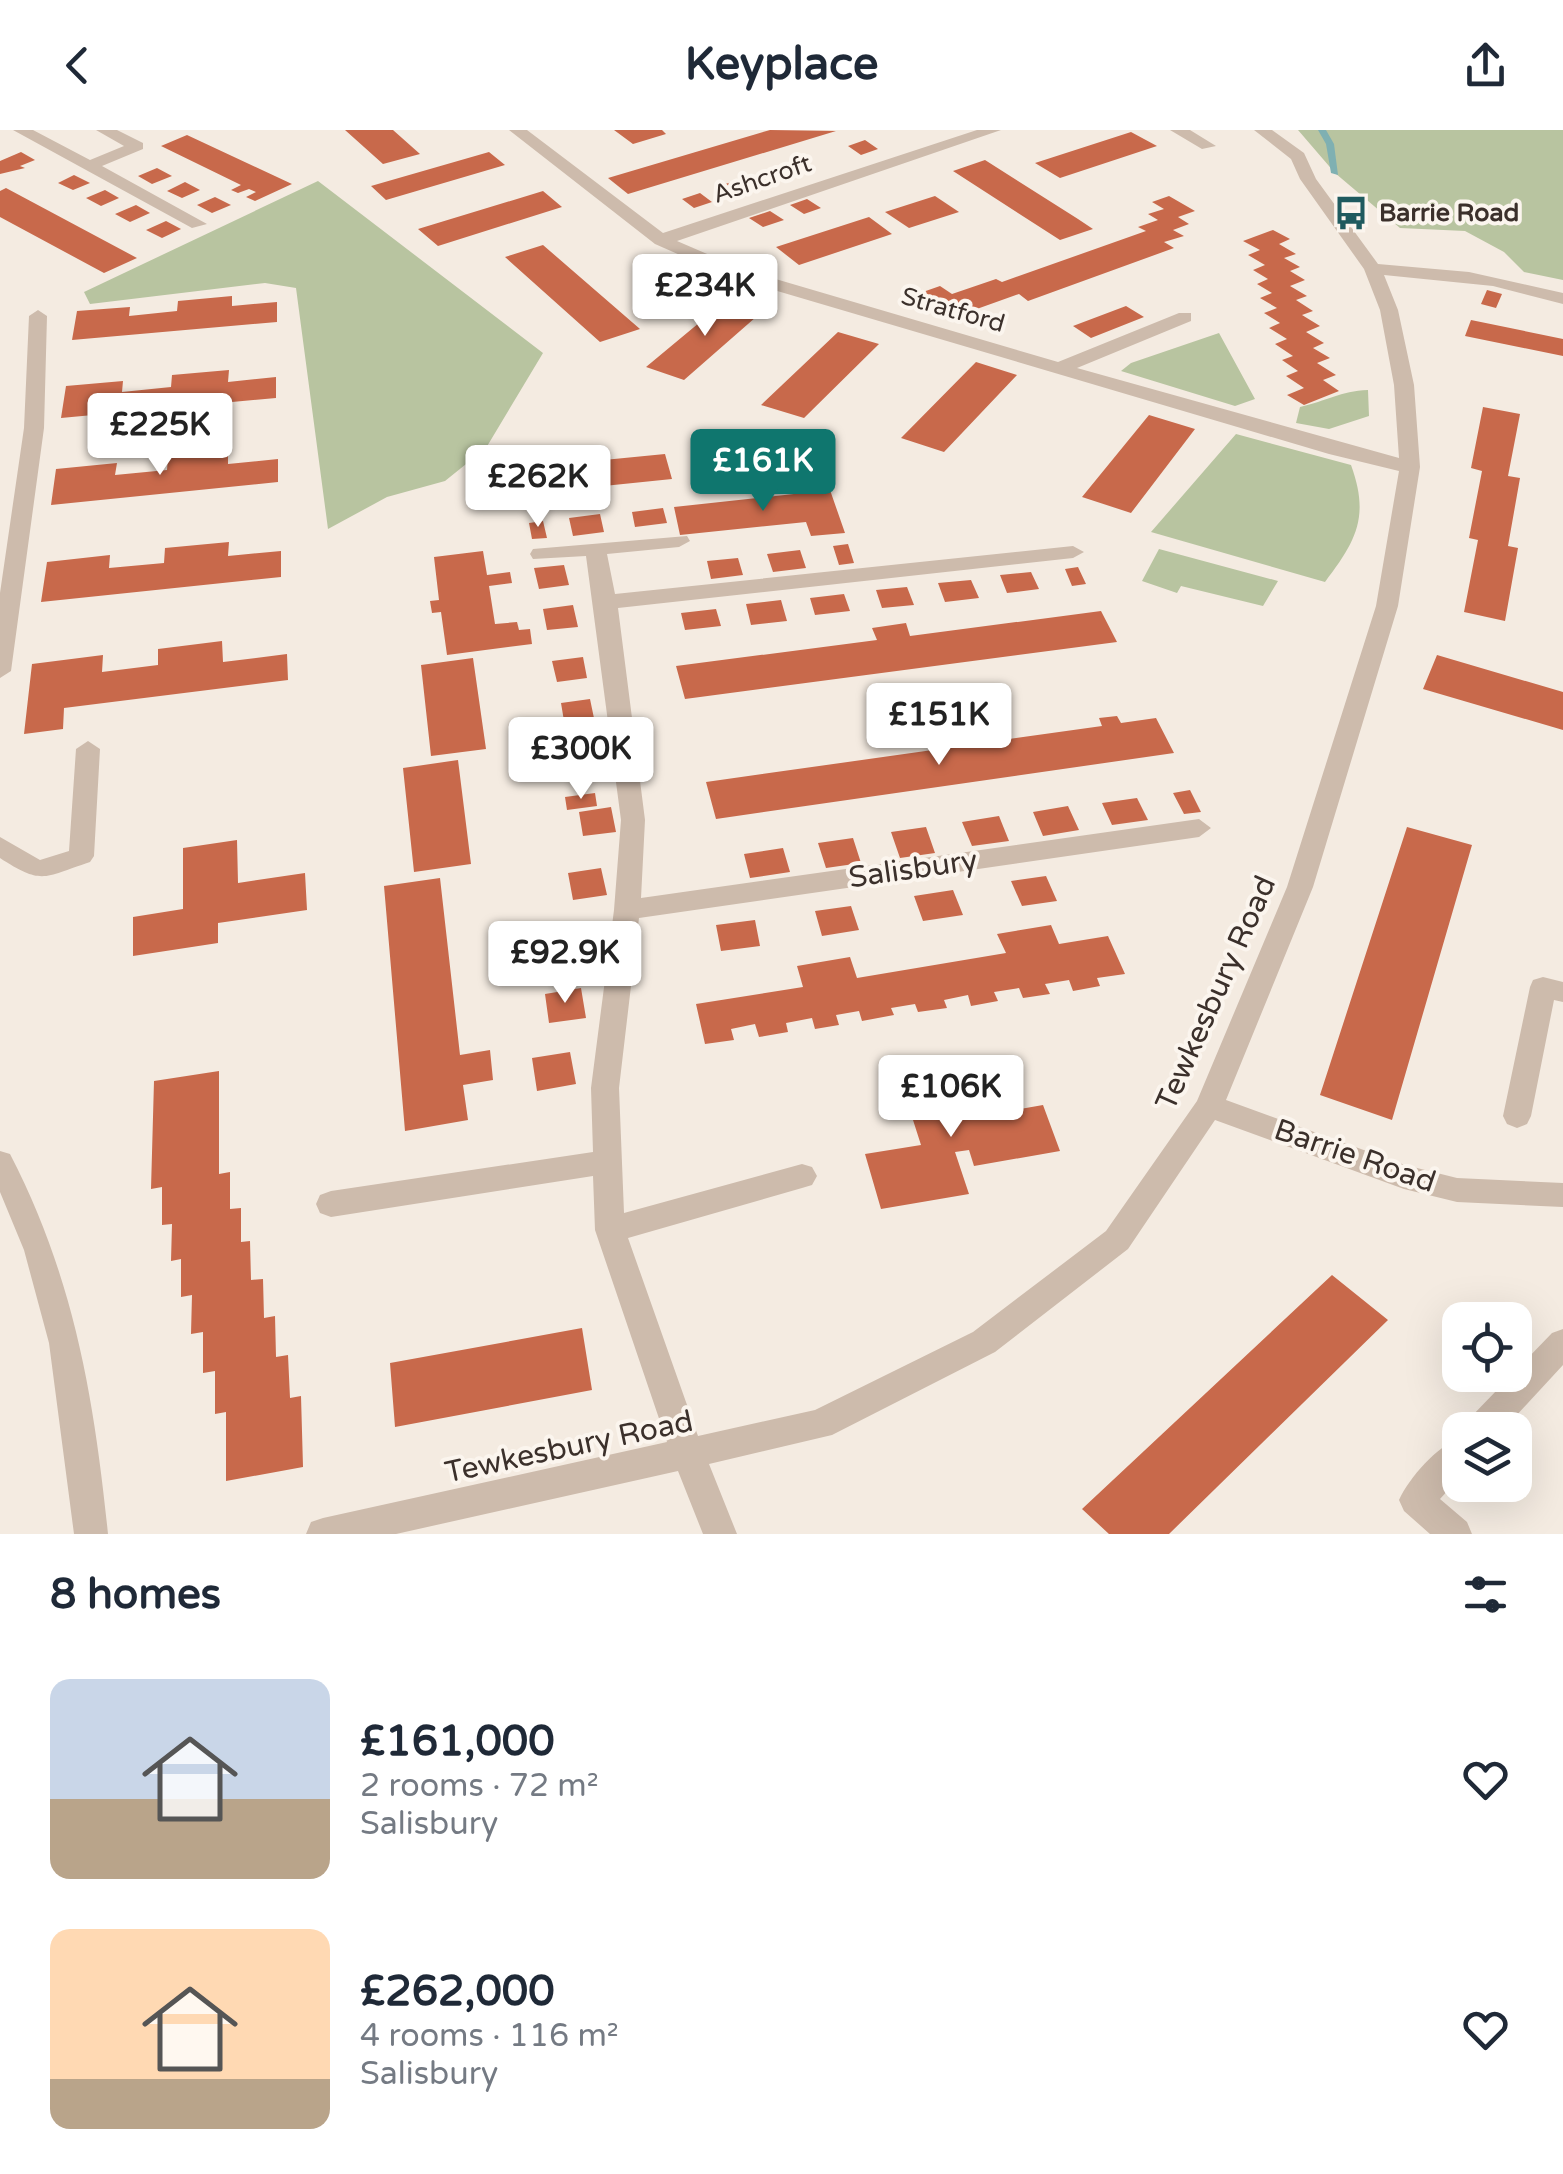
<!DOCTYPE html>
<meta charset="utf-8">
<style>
:root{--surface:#fff;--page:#f2f2f3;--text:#1f2937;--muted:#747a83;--accent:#0f766e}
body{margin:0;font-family:"Varela Round",sans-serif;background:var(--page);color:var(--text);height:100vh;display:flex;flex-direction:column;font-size:38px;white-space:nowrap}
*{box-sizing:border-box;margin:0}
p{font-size:32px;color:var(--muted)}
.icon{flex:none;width:55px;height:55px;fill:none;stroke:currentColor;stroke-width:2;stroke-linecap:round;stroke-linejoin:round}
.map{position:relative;height:1404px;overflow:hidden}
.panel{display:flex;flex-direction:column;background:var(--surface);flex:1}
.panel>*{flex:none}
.controls{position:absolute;left:1442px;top:1172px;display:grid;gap:20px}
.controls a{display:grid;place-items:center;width:90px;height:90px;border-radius:20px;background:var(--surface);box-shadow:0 10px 40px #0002;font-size:50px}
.price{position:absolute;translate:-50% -85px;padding:0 22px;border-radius:10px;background:#fff;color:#222;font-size:32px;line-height:65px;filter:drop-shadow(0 2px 5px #0008)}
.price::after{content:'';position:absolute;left:50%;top:60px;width:30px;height:22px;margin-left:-15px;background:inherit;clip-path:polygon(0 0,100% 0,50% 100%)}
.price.selected{background:var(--accent);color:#fff}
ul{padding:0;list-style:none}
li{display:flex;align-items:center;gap:30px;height:250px;padding:0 50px}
li span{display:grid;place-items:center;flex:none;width:280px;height:200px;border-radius:20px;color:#555}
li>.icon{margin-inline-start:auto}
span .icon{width:120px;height:120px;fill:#fffc;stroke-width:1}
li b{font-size:42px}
h2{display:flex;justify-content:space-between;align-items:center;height:120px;padding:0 50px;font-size:42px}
header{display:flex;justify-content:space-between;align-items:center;height:130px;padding:0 50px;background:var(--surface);font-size:45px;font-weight:800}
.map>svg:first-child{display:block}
.green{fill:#b8c4a0}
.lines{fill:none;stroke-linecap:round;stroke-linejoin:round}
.stream{fill:#7fb0b2;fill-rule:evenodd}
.building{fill:#c8694b}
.minor{fill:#cdbbac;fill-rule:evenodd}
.labels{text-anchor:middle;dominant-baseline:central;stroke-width:8;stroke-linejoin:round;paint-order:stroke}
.far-street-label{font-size:25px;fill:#3b302b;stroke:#fbf5ee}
.far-poi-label{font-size:25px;font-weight:bold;fill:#3b302b;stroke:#fbf5ee;text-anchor:start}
.street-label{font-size:30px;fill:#3b302b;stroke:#fbf5ee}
</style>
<header><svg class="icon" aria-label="back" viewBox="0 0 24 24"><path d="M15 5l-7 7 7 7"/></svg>Keyplace<svg class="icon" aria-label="share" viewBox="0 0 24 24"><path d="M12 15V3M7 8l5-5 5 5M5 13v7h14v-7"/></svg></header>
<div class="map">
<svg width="1563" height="1404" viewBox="0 0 1563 1404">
<rect width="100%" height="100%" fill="#f4ebe1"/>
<!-- green -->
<path class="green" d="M1298 0H1563V150L1524 142 1504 122 1465 101 1400 98 1335 43Z
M318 51 543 223 486 318 445 351 387 367 328 399 296 158 265 153 90 174 84 162Z
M1219 203 1255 269 1235 276 1121 241 1131 233Z
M1368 260 1369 286 1329 299 1296 293 1300 277C1327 271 1340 261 1368 260Z
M1236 304 1351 335C1370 387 1356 411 1325 452L1151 402Z
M1159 419 1278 451 1263 476 1181 456 1177 463 1142 451Z"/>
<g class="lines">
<!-- stream -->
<path class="stream" d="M1318 0H1326L1334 14 1338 45 1331 43 1326 14Z"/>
</g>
<!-- building -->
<path class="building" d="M345 0H393L420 24 383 34Z
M614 0H662L666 4 633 14Z
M770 0 836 1 628 64 608 48Z
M1131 2 1157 16 1060 48 1035 33Z
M187 5 292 54 255 71 246 67 256 62 249 59 238 63 231 60 241 55 161 16Z
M865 10 878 19 861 25 848 16Z
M21 22 35 30 20 36 25 38 0 44V31Z
M489 22 505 35 386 70 371 56Z
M985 30 1078 89 1093 99 1060 110 953 41Z
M157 38 172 46 152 54 138 46Z
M74 45 90 53 73 60 58 53Z
M185 52 200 60 182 68 167 61Z
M732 52 744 61 727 66 715 57Z
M6 58 137 128 104 143 0 87V61Z
M105 60 119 68 101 76 86 68Z
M543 61 562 77 438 116 418 99Z
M700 63 712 72 694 78 682 69Z
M935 66 959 82 909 98 885 82Z
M1169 66 1195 81 1178 87 1189 94 1173 100 1184 106 1164 112 1174 118 1028 171 1019 164 974 180 965 174 945 181 920 163 940 156 952 164 996 149 1002 152 1146 101 1138 97 1158 90 1148 84 1164 79 1152 72Z
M215 67 231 75 212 83 197 75Z
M807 69 821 78 804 84 790 75Z
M136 75 150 83 130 92 115 84Z
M770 81 784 90 763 97 749 88Z
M869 87 892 104 799 135 776 117Z
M166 91 181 99 162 108 146 100Z
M1273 100 1290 109 1279 114 1296 124 1284 128 1300 137 1290 141 1305 150 1290 156 1307 166 1296 170 1313 181 1302 185 1320 196 1306 202 1324 213 1313 218 1330 228 1317 233 1336 245 1323 250 1339 261 1304 275 1287 265 1304 258 1286 246 1298 241 1282 230 1293 226 1275 214 1287 209 1269 198 1280 193 1264 183 1277 178 1260 168 1272 163 1257 154 1268 149 1253 140 1265 135 1248 125 1260 120 1243 111Z
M543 115 640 199 600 212 505 127Z
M1487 160 1502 164 1496 178 1481 174Z
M232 166V176L277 172V192L72 210 77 181 130 177 129 186 177 181 178 171Z
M729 168 765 179 684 250 646 237Z
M1126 176 1144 187 1091 208 1073 196Z
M1471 190 1563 209V226L1465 206Z
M838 202 879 214 804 288 761 275Z
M976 232 1017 245 944 322 901 308Z
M229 240 228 252 276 247V268L61 288 66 256 123 251 122 262 171 257 172 245Z
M1483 277 1520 284 1508 346 1520 348 1508 416 1518 418 1505 491 1464 482 1478 410 1469 408 1482 341 1471 338Z
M1149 285 1195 299 1131 383 1082 367Z
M228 321V334L278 329V352L51 375 56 339 117 333 115 345 167 340 168 327Z
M665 324 672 349 516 365 512 339Z
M830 360 845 403 811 406 806 392 680 405 674 377Z
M663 378 667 393 635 397 632 382Z
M600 384 604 402 573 406 569 388Z
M543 391 547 408 532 409 529 393Z
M229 412 228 426 281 421V447L41 472 47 432 110 425 109 438 164 433 165 418Z
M848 414 854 433 839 435 833 416Z
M800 420 806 438 773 442 767 424Z
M483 421 487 445 510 442 512 453 489 456 495 494 517 492 519 500 530 499 532 514 447 525 441 482 432 483 430 471 439 470 434 427Z
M738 428 743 445 711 449 707 431Z
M564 435 569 455 539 459 534 438Z
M1078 437 1086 454 1072 456 1065 439Z
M1031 442 1039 459 1007 463 1000 445Z
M971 450 979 468 945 472 938 453Z
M907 457 914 475 882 478 876 460Z
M844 464 850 481 815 485 810 468Z
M781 470 787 491 751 495 746 474Z
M573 475 578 497 547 500 543 479Z
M716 479 721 496 685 500 681 483Z
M1101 481 1117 512 685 569 676 536 877 510 872 498 906 493 910 506Z
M222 511 223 532 287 524 288 550 64 578 63 599 24 604 32 534 103 525 102 542 158 535V519Z
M1437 525 1563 562V600L1423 559Z
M583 527 587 548 557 552 552 531Z
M473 528 486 619 431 626 421 535Z
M590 569 595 593 565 597 561 573Z
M1117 586 1121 593 1156 588 1174 623 716 689 706 652 968 615 964 605 983 603 987 612 1102 596 1099 588Z
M602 625 607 650 574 654 569 630Z
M458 630 471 734 414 742 403 638Z
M1190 660 1201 682 1184 684 1173 663Z
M595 663 597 676 567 680 565 667Z
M1137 668 1148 690 1112 695 1102 673Z
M1068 676 1079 700 1043 706 1033 682Z
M611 677 616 702 583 706 579 682Z
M999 686 1009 711 972 716 962 692Z
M926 697 935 723 900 728 891 702Z
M1407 697 1472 715 1392 990 1320 965Z
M853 708 861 733 826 738 818 713Z
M237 710 238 753 305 743 307 780 218 793V813L133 826V787L183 779V718Z
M783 718 790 742 750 748 744 724Z
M601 738 607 765 573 770 568 743Z
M1046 746 1057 771 1022 776 1011 751Z
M440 748 460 925 490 920 493 950 463 955 468 990 405 1001 384 756Z
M953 760 963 785 923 791 914 766Z
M851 776 859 800 822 806 815 781Z
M755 790 760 816 721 821 716 795Z
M1051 795 1059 814 1108 806 1125 844 1097 848 1100 856 1073 861 1069 850 1045 854 1050 864 1023 868 1019 858 994 862 998 871 971 876 968 865 944 870 947 878 918 882 915 874 891 878 894 885 862 891 859 881 836 885 839 895 815 899 812 888 786 893 788 902 759 907 755 894 731 899 734 910 705 914 696 874 803 857 797 836 850 827 857 848 1006 823 997 804Z
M592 797 598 826 560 831 555 802Z
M581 858 586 888 549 893 545 864Z
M570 922 576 954 537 961 532 928Z
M949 932 968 988 1043 975 1060 1021 974 1036 969 1020 955 1022 969 1064 881 1079 865 1024 921 1015 897 940Z
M219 941V1044L230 1042V1079L241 1078V1112L250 1111 251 1150 263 1149 264 1188 275 1186 276 1227 288 1225 290 1268 301 1266 303 1337 226 1351V1282L215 1284V1241L203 1243V1202L191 1204 192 1165 181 1167V1129L171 1131 172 1094 162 1095V1057L151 1059 154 951Z
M1332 1145 1388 1190 1169 1404H1109L1082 1379Z
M582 1198 592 1260 395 1297 390 1233Z"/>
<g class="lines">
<!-- minor -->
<path class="minor" d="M13 0H33L90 30 124 16 96 0H117L143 13V19L102 36 207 94 192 98Z
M509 0H527L663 103 977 0H1001L677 111 742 139 1058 232 1179 183H1191V191L1077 238 1399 328 1394 255 1380 180 1364 139 1300 49 1291 29 1254 0H1272L1304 23 1316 49 1378 134 1469 142 1563 163V174L1493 156 1384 145 1398 180 1414 255 1420 337 1398 476 1313 757 1226 970 1405 1035 1457 1048 1563 1053V1077L1457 1072 1404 1059 1215 990 1128 1119 995 1222 832 1305 709 1334 737 1404H703L678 1341 396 1404H306L311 1392 323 1388 667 1312 595 1100 593 1046 331 1087 320 1083 316 1074 320 1065 331 1061 593 1022 591 958 614 780 621 690 586 426 533 429 530 424 533 419 687 406 690 411 679 417 607 424 615 464 1073 416 1084 422 1073 428 618 478 645 690 641 768 1199 689 1211 698 1199 707 639 788 619 958 624 1083 802 1034 812 1037 817 1046 812 1055 802 1058 628 1108 698 1306 815 1280 973 1202 1106 1101 1197 971 1287 757 1376 476 1399 341 1329 324 730 147 655 114Z
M1170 0H1190L1216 16 1202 19Z
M38 180 47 186 44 298 11 541 0 548V463L24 298 29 186Z
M88 611 100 619 94 726 90 732C44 747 43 756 0 728V707L40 730 69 721 76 619Z
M1543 847 1563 852V872L1554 870 1531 986 1527 994 1517 998 1507 994 1503 986 1530 857 1533 850Z
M0 1021 10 1024C74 1148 94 1267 108 1404H74L49 1213 24 1120 0 1062Z
M1563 1199V1235L1503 1300H1465L1469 1289 1552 1203Z
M1460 1308V1347L1440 1369 1467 1392 1472 1404H1430L1404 1381 1399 1370C1409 1348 1437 1316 1460 1308Z"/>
</g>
<!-- icons -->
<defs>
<g id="bus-bare" transform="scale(2.7)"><path d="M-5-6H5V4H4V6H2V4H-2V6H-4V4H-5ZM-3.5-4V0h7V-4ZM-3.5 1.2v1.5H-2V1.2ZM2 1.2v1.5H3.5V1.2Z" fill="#1f5a5e" stroke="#fbf5ee" stroke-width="2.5" paint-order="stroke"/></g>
</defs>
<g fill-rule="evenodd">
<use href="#bus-bare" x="1351" y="83"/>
</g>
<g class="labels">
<!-- far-street labels -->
<g class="far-street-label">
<text transform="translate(762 49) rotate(-19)">Ashcroft</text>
<text transform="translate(953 180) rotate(16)">Stratford</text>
</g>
<!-- far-poi labels -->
<g class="far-poi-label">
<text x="1379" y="83">Barrie Road</text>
</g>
<!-- street labels -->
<g class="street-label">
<text transform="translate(913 739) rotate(-8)">Salisbury</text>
<text transform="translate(1216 863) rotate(-66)">Tewkesbury Road</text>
<text transform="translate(1355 1026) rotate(19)">Barrie Road</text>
<text transform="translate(569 1317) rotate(-12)">Tewkesbury Road</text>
</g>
</g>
</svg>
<div class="controls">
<a><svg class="icon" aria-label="locate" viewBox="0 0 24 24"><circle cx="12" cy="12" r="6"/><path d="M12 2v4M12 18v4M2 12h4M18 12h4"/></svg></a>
<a><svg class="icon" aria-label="layers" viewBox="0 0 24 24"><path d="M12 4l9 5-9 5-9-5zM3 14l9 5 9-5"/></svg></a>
</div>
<b class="price" style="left:705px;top:209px">£234K</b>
<b class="price" style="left:160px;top:348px">£225K</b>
<b class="price selected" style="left:763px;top:384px">£161K</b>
<b class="price" style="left:538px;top:400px">£262K</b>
<b class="price" style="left:939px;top:638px">£151K</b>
<b class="price" style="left:581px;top:672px">£300K</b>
<b class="price" style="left:565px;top:876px">£92.9K</b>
<b class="price" style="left:951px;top:1010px">£106K</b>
</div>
<section class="panel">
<h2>8 homes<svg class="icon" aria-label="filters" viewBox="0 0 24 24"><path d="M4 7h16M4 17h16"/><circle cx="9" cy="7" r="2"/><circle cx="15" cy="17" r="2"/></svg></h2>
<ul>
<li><span style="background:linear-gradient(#c9d6e8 60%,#b9a48a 0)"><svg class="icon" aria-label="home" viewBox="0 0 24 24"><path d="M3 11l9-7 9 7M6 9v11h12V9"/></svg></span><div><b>£161,000</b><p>2 rooms · 72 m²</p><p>Salisbury</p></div><svg class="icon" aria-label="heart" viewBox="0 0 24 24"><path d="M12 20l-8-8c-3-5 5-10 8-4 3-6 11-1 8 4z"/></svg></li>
<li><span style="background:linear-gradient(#ffd9b3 75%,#b9a48a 0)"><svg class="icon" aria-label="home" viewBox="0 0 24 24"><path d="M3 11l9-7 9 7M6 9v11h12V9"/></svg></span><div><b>£262,000</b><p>4 rooms · 116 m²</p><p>Salisbury</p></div><svg class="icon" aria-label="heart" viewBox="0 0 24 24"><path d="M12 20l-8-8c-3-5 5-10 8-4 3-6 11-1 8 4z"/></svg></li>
</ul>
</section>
